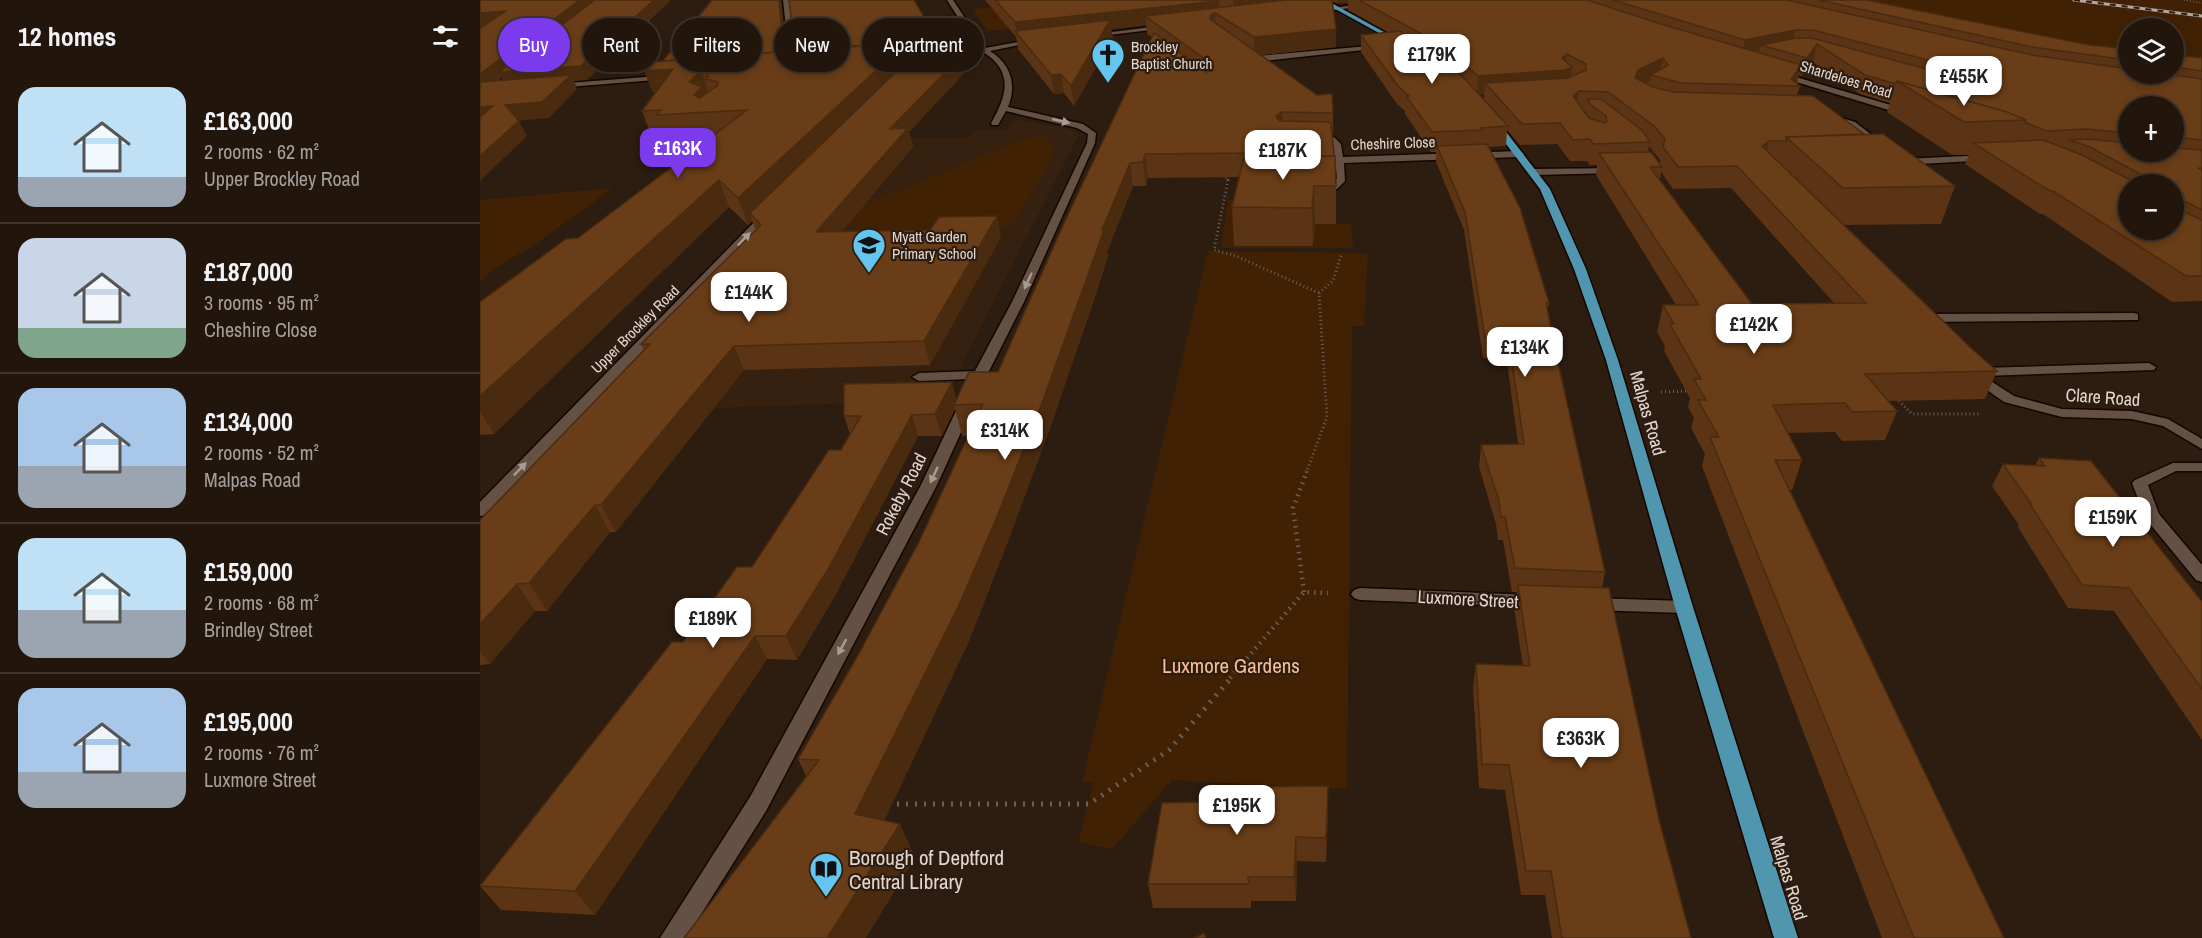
<!DOCTYPE html>
<meta charset="utf-8">
<style>
:root{--surface:#22150c;--page:#2e221a;--text:#f1f3f6;--muted:#a29f9d;--line:#3f342d;--accent:#7c3aed}
body{margin:0;font-family:"Archivo Narrow",sans-serif;background:var(--page);color:var(--text);height:100vh;display:flex;flex-direction:column;font-size:22px;white-space:nowrap}
*{box-sizing:border-box;margin:0}
p{font-size:20px;color:var(--muted)}
.icon{flex:none;width:33px;height:33px;fill:none;stroke:currentColor;stroke-width:2;stroke-linecap:round;stroke-linejoin:round}
.map{position:relative;flex:1;overflow:hidden}
.panel{display:flex;flex-direction:column;background:var(--surface);width:480px}
.panel>*{flex:none}
.hud{position:absolute;left:18px;top:18px;width:570px;height:54px;display:flex;gap:12px}
.buttons{position:absolute;left:1638px;top:18px;display:grid;gap:12px}
.buttons a{display:grid;place-items:center;width:66px;height:66px;border-radius:50%;background:var(--surface);box-shadow:0 3px 9px #0003,0 0 0 2px var(--line);font-size:30px}
.price{position:absolute;translate:-50% -51px;padding:0 14px;border-radius:12px;background:#fff;color:#222;font-size:20px;line-height:39px;filter:drop-shadow(0 2px 3px #0008)}
.price::after{content:'';position:absolute;left:50%;top:36px;width:18px;height:14px;margin-left:-9px;background:inherit;clip-path:polygon(0 0,100% 0,50% 100%)}
.price.selected{background:var(--accent);color:#fff}
ul{padding:0;list-style:none}
li{display:flex;align-items:center;gap:18px;height:150px;padding:0 18px}
li+li{border-top:2px solid var(--line)}
li span{display:grid;place-items:center;flex:none;width:168px;height:120px;border-radius:18px;color:#555}
li>.icon{margin-inline-start:auto}
span .icon{width:72px;height:72px;fill:#fffc;stroke-width:1}
li b{font-size:26px}
h2{display:flex;justify-content:space-between;align-items:center;height:72px;padding:0 18px;font-size:26px}
.chip{padding:0 21px;border-radius:27px;background:var(--surface);box-shadow:0 3px 9px #0003,0 0 0 2px var(--line);font-size:21px;line-height:54px}
.chip.selected{background:var(--accent);color:#fff}
main{display:flex;flex:1;min-height:0}
.map>svg:first-child{display:block}
.built{fill:#36200f}
.green{fill:#412104}
.lines{fill:none;stroke-linecap:round;stroke-linejoin:round}
.minor-casing{stroke:#140600;stroke-width:3}
.major-casing{stroke:#140600;stroke-width:3}
.path-far4{stroke:#6d5f54;stroke-width:1.5;stroke-dasharray:1 2;stroke-linecap:butt}
.path-far3{stroke:#6d5f54;stroke-width:2;stroke-dasharray:1 2;stroke-linecap:butt}
.path-far2{stroke:#6d5f54;stroke-width:3;stroke-dasharray:1 3;stroke-linecap:butt}
.path-far1{stroke:#6d5f54;stroke-width:4.5;stroke-dasharray:1.5 5;stroke-linecap:butt}
.path{stroke:#6d5f54;stroke-width:5;stroke-dasharray:2 7;stroke-linecap:butt}
.minor{fill:#655144;fill-rule:evenodd}
.major{fill:#5196af;fill-rule:evenodd}
.rail-casing{stroke:#b3a79e;stroke-width:3}
.rail{stroke:#2d1c10;stroke-width:2;stroke-dasharray:6;stroke-linecap:butt}
.wall{fill:#5a3414;fill-rule:evenodd}
.shaded-wall{fill:#4a2b10}
.building{fill:#693d17;stroke:#4a2b10;stroke-width:1.5;fill-rule:evenodd}
.oneway{fill:#aa9b90}
.labels{text-anchor:middle;dominant-baseline:central;stroke-width:4.5;stroke-linejoin:round;paint-order:stroke}
.far-poi-label{font-size:15px;fill:#e2d7cf;stroke:#2d1c10;text-anchor:start}
.far-street-label{font-size:15px;fill:#e2d7cf;stroke:#2d1c10}
.street-label{font-size:18px;fill:#e2d7cf;stroke:#2d1c10}
.near-park-label{font-size:21px;fill:#f8bd92;stroke:#2d1c10}
.near-poi-label{font-size:21px;fill:#e2d7cf;stroke:#2d1c10;text-anchor:start}
</style>
<main>
<section class="panel">
<h2>12 homes<svg class="icon" aria-label="filters" viewBox="0 0 24 24"><path d="M4 7h16M4 17h16"/><circle cx="9" cy="7" r="2"/><circle cx="15" cy="17" r="2"/></svg></h2>
<ul>
<li><span style="background:linear-gradient(#bfe0f5 75%,#9aa5b1 0)"><svg class="icon" aria-label="home" viewBox="0 0 24 24"><path d="M3 11l9-7 9 7M6 9v11h12V9"/></svg></span><div><b>£163,000</b><p>2 rooms · 62 m²</p><p>Upper Brockley Road</p></div></li>
<li><span style="background:linear-gradient(#c9d6e8 75%,#7fa58c 0)"><svg class="icon" aria-label="home" viewBox="0 0 24 24"><path d="M3 11l9-7 9 7M6 9v11h12V9"/></svg></span><div><b>£187,000</b><p>3 rooms · 95 m²</p><p>Cheshire Close</p></div></li>
<li><span style="background:linear-gradient(#a9c7e8 65%,#9aa5b1 0)"><svg class="icon" aria-label="home" viewBox="0 0 24 24"><path d="M3 11l9-7 9 7M6 9v11h12V9"/></svg></span><div><b>£134,000</b><p>2 rooms · 52 m²</p><p>Malpas Road</p></div></li>
<li><span style="background:linear-gradient(#bfe0f5 60%,#9aa5b1 0)"><svg class="icon" aria-label="home" viewBox="0 0 24 24"><path d="M3 11l9-7 9 7M6 9v11h12V9"/></svg></span><div><b>£159,000</b><p>2 rooms · 68 m²</p><p>Brindley Street</p></div></li>
<li><span style="background:linear-gradient(#a9c7e8 70%,#9aa5b1 0)"><svg class="icon" aria-label="home" viewBox="0 0 24 24"><path d="M3 11l9-7 9 7M6 9v11h12V9"/></svg></span><div><b>£195,000</b><p>2 rooms · 76 m²</p><p>Luxmore Street</p></div></li>
</ul>
</section>
<div class="map">
<svg width="1722" height="938" viewBox="0 0 1722 938">
<rect width="100%" height="100%" fill="#2d1c10"/>
<!-- built -->
<path class="built" d="M535 120H542L590 129 599 134 464 400 123 412 376 140 487 137 496 130H525Z"/>
<!-- green -->
<path class="green" d="M599 0 570 25 508 31 493 9Z
M1342 0H1722V71L1694 67V28H1648V61Z
M278 91 204 154 157 156 195 100Z
M565 137 575 147 566 170 531 227 454 225 435 249 353 252 374 226 330 227 545 138Z
M133 188 50 248 13 269 0 283V200Z
M795 199 833 246 835 224H871L873 248H741L748 200Z
M728 251 888 253 884 326H872L867 789 692 780 632 849 598 842 614 782H602Z"/>
<g class="lines">
<!-- minor casing -->
<g class="minor-casing">
<path id="minor" d="M303 0H309L315 56 322 69H316L309 56Z
M467 0H473L505 48 555 39 558 41 510 51C531 64 537 85 528 107L603 124 616 133 615 143 544 302 507 375 457 485 286 811 206 938H180L270 797 441 485 491 379 439 381 432 377 439 373 495 371 532 302 607 143 608 134 597 128 526 111 518 125H512L511 123C527 96 534 71 503 52L479 55V53L498 49Z
M911 0H929L833 13 830 11Z
M686 25 688 28 612 37 609 35Z
M900 45 902 48 773 62 766 57Z
M1299 72 1431 111 1432 113 1425 115 1296 76Z
M191 75 188 79 75 88 71 86 75 84Z
M1349 114 1375 122 1405 145 1398 147 1369 126 1346 118 1345 116Z
M830 136 854 137 861 144 863 157 1040 151 1044 154 1040 157 864 163 865 181 857 189H835V185L851 184 857 178 853 145 849 141 830 140Z
M1507 155 1510 156V160L1423 165 1418 162 1423 159Z
M1140 168 1142 170 1137 173 1053 175 1048 172 1053 169Z
M285 211 294 213 6 515 0 516V502Z
M1654 313 1658 314V320L1441 322 1435 318 1441 314Z
M1669 363 1676 367 1674 370 1503 376 1534 396 1582 409 1652 411 1688 419 1722 439V449L1683 426 1652 419 1582 417 1524 402 1487 376 1499 368Z
M1693 463H1722V471H1696L1668 485 1679 514 1722 565V582L1716 580 1666 519 1652 483 1655 480Z
M880 588 1054 595 1060 597 1063 601 1060 605 1054 607 880 600 874 598 871 594 874 590Z
M1111 598 1204 601 1210 603 1213 607 1210 611 1204 613 1111 610 1105 608 1102 604 1105 600Z"/>
</g>
<!-- major casing -->
<g class="major-casing">
<path id="major" d="M839 0H846L924 43 919 44Z
M1011 120H1017L1070 189 1106 269 1138 360 1213 607 1318 938H1294L1195 607 1126 360 1094 269 1060 189 1011 124Z"/>
</g>
<!-- path-far4 -->
<path class="path-far4" d="M1704 0 1722 3"/>
<!-- path-far3 -->
<path class="path-far3" d="M740 175 748 179 747 182"/>
<!-- path-far2 -->
<path class="path-far2" d="M748 180 734 250 756 256 839 293 847 417 826 473
M839 293 853 281 861 255
M1181 392 1211 391
M1416 398 1432 414H1500"/>
<!-- path-far1 -->
<path class="path-far1" d="M824 592 813 508 827 471
M750 678 824 592 848 593"/>
<!-- path -->
<path class="path" d="M408 804H609L689 750 752 677"/>
<!-- minor -->
<use href="#minor" class="minor"/>
<!-- major -->
<use href="#major" class="major"/>
<!-- rail casing -->
<g class="rail-casing">
<path id="rail" d="M1594 0 1722 16"/>
</g>
<!-- rail -->
<use href="#rail" class="rail"/>
</g>
<!-- wall -->
<path class="wall" d="M301 0 306 50 307 51H316L314 43 458 44 502 54 429 132 433 147 362 231 521 237 450 365 264 370 136 532H130L67 611H55L10 664 0 665V520L164 351 161 344 276 230 272 221 268 225 249 207 14 434 0 435V302L98 238 233 136 185 139 183 134 171 135 162 111 176 93H173L183 61ZM430 54H436L431 58Z
M505 0H1389L1609 45 1648 49V74H1694V55L1722 58V301L1692 302 1563 214H1560L1485 164 1489 155H1472L1407 112 1410 103 1380 94 1333 62 1322 76 1319 75 1317 83 1320 86 1317 95 1384 134 1475 186 1461 224 1364 225 1492 349 1517 371 1505 399 1408 401 1417 411 1405 440 1362 441 1355 432 1307 433 1322 460 1312 490H1310L1524 938H1402L1222 466 1225 454 1211 428 1214 418 1208 407 1210 398 1184 351 1185 346 1177 332 1183 305H1196L1116 175 1117 165H1110L1107 161H1090L1077 144 1040 145 1027 130 1026 146 1008 147 1069 303 1067 311 1076 354 1125 572 1122 588 1179 820 1211 938H1072L1065 895H1041L1025 790 999 788 993 688 996 664 1043 666 1034 608 1037 592H1032L1023 540H1018L1016 524 999 467 1001 445 1038 444 1027 362H1012L1011 359 1003 358 984 230 956 162V152H951L925 114V111L917 104 881 52V35L908 32 868 10V3H857L852 1 856 29V47L781 55 853 113V135H852L856 186V224H835L833 246H754L752 207 759 177 668 178 666 186H653L627 252 628 256 614 300 569 431 525 549 489 641 404 821 420 824 435 858 326 776 318 759 376 659 439 542 489 435 482 436 475 409 462 436H438L356 594 317 660 287 659 115 915 21 910 0 886 203 642 272 567 361 450 370 434 364 416 472 382 476 399 518 372 672 37 667 34 666 25 631 29 633 37 594 106 584 93 574 94 538 49 536 37ZM999 94H1004V100ZM1648 106H1694V152H1648ZM1169 146 1180 160V164L1168 153ZM1181 172 1193 189 1251 188 1354 303 1272 304 1180 180ZM1648 184H1694L1648 230Z
M1559 458 1722 602V740L1634 611 1588 608 1538 527 1539 525 1512 486 1523 464 1555 466Z
M848 811 846 862 817 861 816 901H771V908H673L668 884Z"/>
<!-- shaded-wall -->
<path class="shaded-wall" d="M100 0H191L107 80 94 81 97 89 69 118 32 121 25 105 26 86 22 77 8 88 0 89V74Z
M299 0H301L306 52 195 73 201 90 173 93 164 71 303 44Z
M753 0H843L754 15Z
M857 0H868V3H857Z
M739 1 740 16 735 13 736 30 665 16 666 25 631 29 633 37 594 106 591 86 625 29 537 33 535 22Z
M26 11 32 24 0 26V13Z
M856 29V47L775 56 774 37Z
M1315 30 1311 47 1281 45 1279 54 1261 58 1265 40Z
M498 39 502 54 429 132 433 147 343 253 336 232 410 129Z
M457 40 460 52 430 54 432 63 270 213 272 221 268 225 258 198 318 51Z
M1337 44 1333 62 1322 76 1327 58Z
M1087 54 1085 70 1092 67 1090 85 1005 83 1004 94 997 95 998 76 1082 58Z
M1183 58 1179 77 1171 75 1170 82 1155 89V78L1158 70Z
M1321 65 1316 84 1311 79Z
M221 71 229 93 221 113 209 82Z
M581 74 584 93 574 94 571 75Z
M1099 91 1096 111 1093 96Z
M13 106 0 123V107Z
M802 112 803 134 796 116Z
M39 121 47 136 0 181V156Z
M1289 141 1284 163 1282 146Z
M665 154 668 178 666 186 663 162Z
M650 163 653 186 627 252 628 256 614 300 569 431 525 549 489 641 391 849 375 814Z
M239 180 249 207 14 434 0 411V396Z
M834 186 835 224 833 246 832 208Z
M1707 202 1695 225 1698 206Z
M517 216 521 237 450 365 444 341Z
M254 346 264 370 136 532 121 505Z
M472 382 477 403 474 405 475 409 462 436 455 414Z
M432 415 438 436 356 594 317 660 306 636Z
M115 505 130 532 67 611 49 583Z
M37 584 55 611 10 664 0 651V624Z
M275 636 287 659 115 915 95 891Z
M848 786V811L846 862V838Z
M420 824 435 858 386 938H347Z
M816 837 817 861 816 901 814 877Z"/>
<!-- building -->
<path class="building" d="M0 0H100L0 74V28L26 11 0 13Z
M115 0H174L101 66 19 72Z
M232 0H299L303 44 307 51 183 61Z
M309 0H434L457 40 318 51 314 43Z
M515 0H738L739 1 535 22Z
M805 0H852L856 29 774 37 735 13 730 16V19L837 95 852 94 853 113 802 112 796 116 799 121 848 122 851 124 854 154 853 156 769 157 768 155V153H765L665 154 663 162 650 163 622 230H624L609 272 563 400 517 517 478 607 375 814 420 824 347 938H204L339 760 318 759 376 659 439 542 503 404 474 405 489 372H518L585 221 674 33 726 72 732 71V64L665 16Z
M879 0H1107L1181 24 1321 65 1311 79 1320 86 1201 83 1171 75 1188 65 1183 58 1158 70 1155 78 1173 87 1194 92 1333 96 1384 134 1306 137V141H1289L1282 146 1492 349 1517 371 1385 374 1417 411 1372 412 1365 403 1293 405 1322 460H1295L1524 938H1434L1230 437H1239L1218 400H1226L1214 379H1221L1190 324H1194L1183 305H1219L1119 153 1171 152 1182 167H1170L1272 304 1386 303 1257 166 1198 167 1183 147 1185 139 1173 125 1128 92 1099 91 1093 96 1109 118 1125 123 1127 121 1126 116 1111 105 1107 99H1121L1163 131 1170 142 1113 144 1110 139 1093 140 1080 123 1042 124 1005 83 1088 78 1106 70V64L1087 54 1082 58 1092 67 1085 70 998 76 966 47Z
M1133 0H1307L1552 55 1648 69V74H1684L1722 79V140L1694 137V106H1648V133L1607 129 1566 131 1545 122 1546 120 1527 112 1417 81 1416 84 1385 75 1337 44 1327 58 1281 45 1316 38H1332L1494 82 1503 81 1502 74 1333 30H1315L1265 40Z
M1339 0H1386L1609 45 1648 49V60L1552 47Z
M630 20 591 86 581 74 571 75 535 31Z
M920 31 958 56 982 76 1028 126 1001 128 1002 130 952 132 926 96H929L918 86 881 35Z
M498 39 410 129 428 128 336 232 450 230 459 217 517 216 444 341 254 346 121 505H115L49 583 37 584 0 624V520L170 344H161L281 225 270 213 444 45Z
M427 42 258 198 239 180 0 396V302L86 239 98 238 267 110 176 115 181 110 162 111 193 69 164 71 172 62ZM221 71 229 74 226 79 238 82V85L220 98 214 95 222 87 209 82Z
M1694 55 1722 58V71L1694 67Z
M91 75 62 102 25 105 39 121 0 156V117L13 106 0 107V82Z
M1417 81 1527 112 1546 120 1484 122Z
M1403 134 1475 186 1363 188 1306 137Z
M1607 139 1648 143V152H1694V148L1722 150V168H1718L1722 170V210L1707 202 1698 206 1700 210 1722 220V276H1706L1573 191H1570L1493 143 1563 140 1602 155 1658 184H1648V230H1694V184H1660V174L1610 147 1589 140Z
M1007 144 1040 208 1069 303H1066L1076 354 1125 572 1035 568 1025 517H1021L1019 501 1001 445 1044 444 1029 341H1014L1013 338H1005L985 212 957 146Z
M765 153 769 157 855 156 856 186H834L832 208 752 207Z
M472 382 455 414 432 415 347 571 306 636H275L95 891 0 886 192 642H203L257 567H272L349 450H361L381 416H364V384Z
M1559 458 1611 461 1722 602V689L1649 588 1602 585 1550 504 1552 505 1523 464 1565 466Z
M1038 585 1129 588 1179 820 1211 938H1082L1071 871H1046L1029 765 1002 764 996 664 1050 666Z
M848 786 846 838 816 837 814 877H768L769 884H668L682 803 728 802 730 794H775L776 787Z
M724 933 726 938H715Z"/>
<!-- one-way arrows -->
<defs><path id="oneway-solid" d="M-6-.8H1V-3.2L6.5 0L1 3.2V.8H-6Z" transform="scale(1.5)"/></defs>
<g class="oneway">
<use href="#oneway-solid" transform="translate(581 121) rotate(13)"/>
<use href="#oneway-solid" transform="translate(264 239) rotate(-46)"/>
<use href="#oneway-solid" transform="translate(548 281) rotate(115)"/>
<use href="#oneway-solid" transform="translate(40 469) rotate(-46)"/>
<use href="#oneway-solid" transform="translate(454 475) rotate(115)"/>
<use href="#oneway-solid" transform="translate(362 647) rotate(118)"/>
</g>
<!-- icons -->
<defs>
<g id="church-pin" transform="scale(1.725)"><path d="M0 17L-7.5 6A9.5 9.5 0 1 1 7.5 6Z" fill="#64c5ee" stroke="#2d1c10"/><path d="M-1.2-6h2.4v3.5h3.3v2.4h-3.3V6h-2.4V-.1h-3.3v-2.4h3.3Z" fill="#111"/></g>
<g id="school-pin" transform="scale(1.725)"><path d="M0 17L-7.5 6A9.5 9.5 0 1 1 7.5 6Z" fill="#64c5ee" stroke="#2d1c10"/><path d="M0-5L7-2L0 1L-7-2ZM-4 1L0 2.5L4 1V4Q0 6-4 4Z" fill="#111"/></g>
<g id="library-pin" transform="scale(1.725)"><path d="M0 17L-7.5 6A9.5 9.5 0 1 1 7.5 6Z" fill="#64c5ee" stroke="#2d1c10"/><path d="M-6-4Q-3-5.5-.7-3.5V5Q-3 3-6 4ZM6-4Q3-5.5 .7-3.5V5Q3 3 6 4Z" fill="#111"/></g>
</defs>
<g fill-rule="evenodd">
<use href="#church-pin" x="628" y="55"/>
<use href="#school-pin" x="389" y="245"/>
<use href="#library-pin" x="346" y="869"/>
</g>
<g class="labels">
<!-- far-poi labels -->
<g class="far-poi-label">
<text x="651" y="46">Brockley<tspan x="651" dy="17">Baptist Church</tspan></text>
<text x="412" y="236">Myatt Garden<tspan x="412" dy="17">Primary School</tspan></text>
</g>
<!-- far-street labels -->
<g class="far-street-label">
<text transform="translate(1366 79) rotate(17)">Shardeloes Road</text>
<text transform="translate(913 143) rotate(-2)">Cheshire Close</text>
<text transform="translate(155 329) rotate(-45)">Upper Brockley Road</text>
</g>
<!-- street labels -->
<g class="street-label">
<text transform="translate(1623 397) rotate(4)">Clare Road</text>
<text transform="translate(1168 413) rotate(74)">Malpas Road</text>
<text transform="translate(421 494) rotate(-63)">Rokeby Road</text>
<text transform="translate(988 599) rotate(3)">Luxmore Street</text>
<text transform="translate(1309 878) rotate(73)">Malpas Road</text>
</g>
<!-- near-park labels -->
<g class="near-park-label">
<text x="751" y="665">Luxmore Gardens</text>
</g>
<!-- near-poi labels -->
<g class="near-poi-label">
<text x="369" y="857">Borough of Deptford<tspan x="369" dy="24">Central Library</tspan></text>
</g>
</g>
</svg>
<div class="buttons">
<a><svg class="icon" aria-label="layers" viewBox="0 0 24 24"><path d="M12 4l9 5-9 5-9-5zM3 14l9 5 9-5"/></svg></a>
<a>+</a>
<a>−</a>
</div>
<b class="price" style="left:952px;top:85px">£179K</b>
<b class="price" style="left:1484px;top:107px">£455K</b>
<b class="price selected" style="left:198px;top:179px">£163K</b>
<b class="price" style="left:803px;top:181px">£187K</b>
<b class="price" style="left:269px;top:323px">£144K</b>
<b class="price" style="left:1274px;top:355px">£142K</b>
<b class="price" style="left:1045px;top:378px">£134K</b>
<b class="price" style="left:525px;top:461px">£314K</b>
<b class="price" style="left:1633px;top:548px">£159K</b>
<b class="price" style="left:233px;top:649px">£189K</b>
<b class="price" style="left:1101px;top:769px">£363K</b>
<b class="price" style="left:757px;top:836px">£195K</b>
<div class="hud">
<a class="chip selected">Buy</a>
<a class="chip">Rent</a>
<a class="chip">Filters</a>
<a class="chip">New</a>
<a class="chip">Apartment</a>
</div>
</div>
</main>
